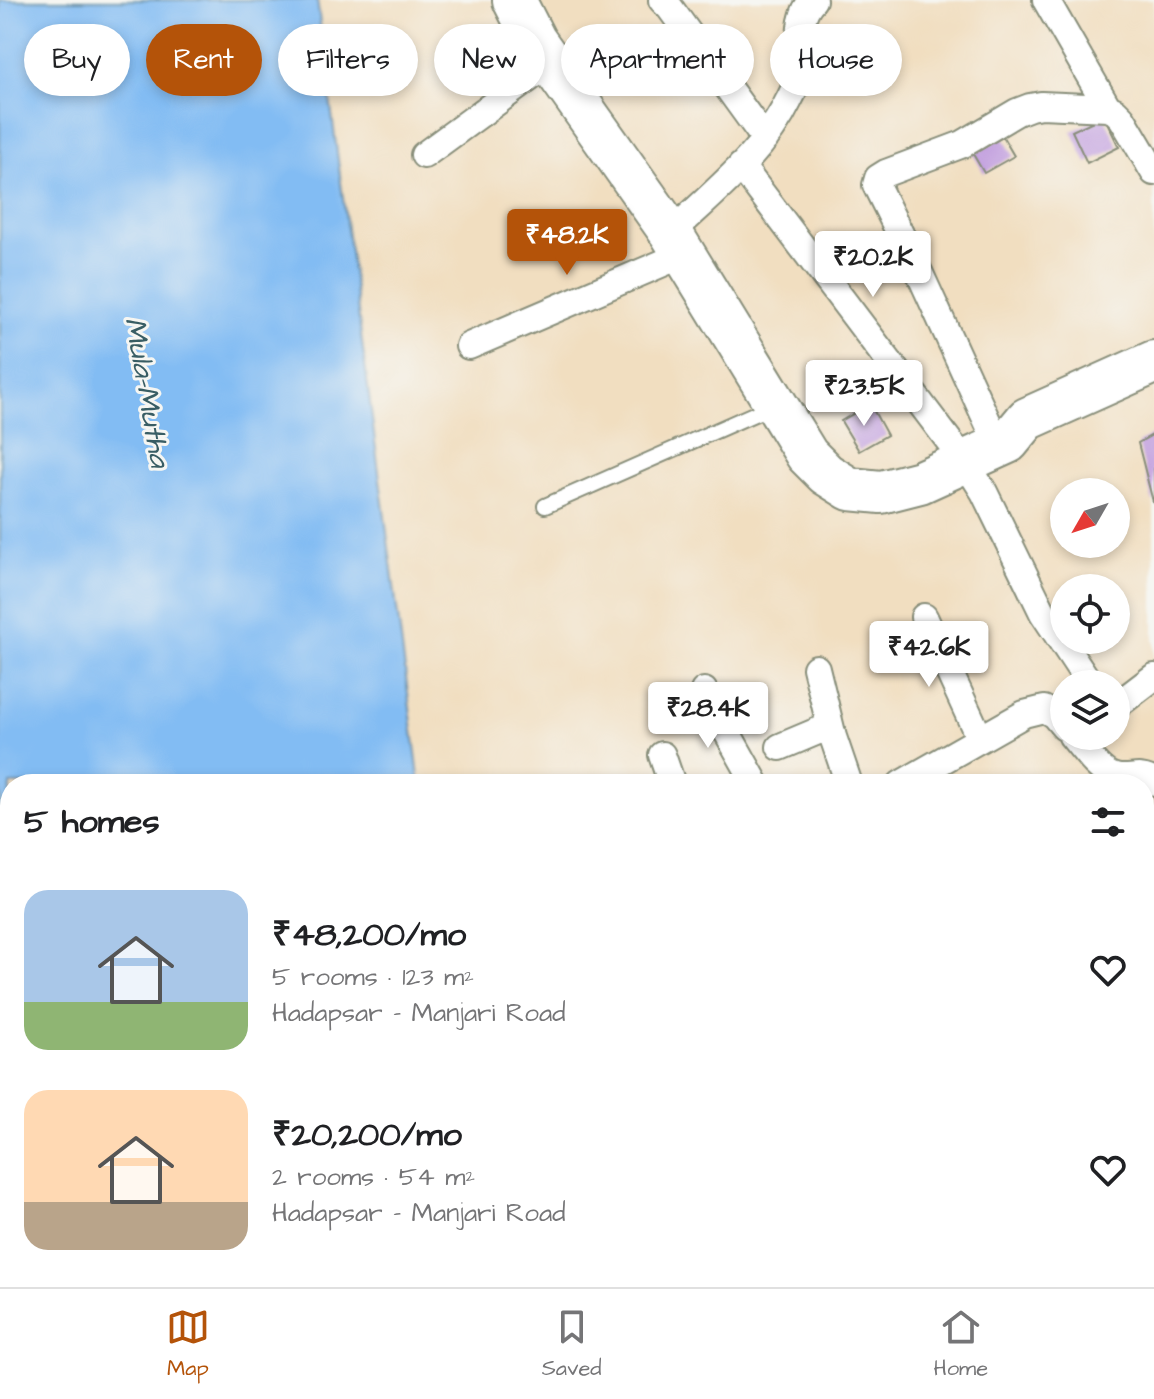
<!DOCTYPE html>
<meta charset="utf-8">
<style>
:root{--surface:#fff;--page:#f2f2f2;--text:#202124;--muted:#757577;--line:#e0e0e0;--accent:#b45309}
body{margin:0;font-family:"Architects Daughter",sans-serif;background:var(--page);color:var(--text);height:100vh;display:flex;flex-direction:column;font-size:30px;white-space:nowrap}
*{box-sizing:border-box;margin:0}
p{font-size:26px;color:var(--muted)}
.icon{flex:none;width:44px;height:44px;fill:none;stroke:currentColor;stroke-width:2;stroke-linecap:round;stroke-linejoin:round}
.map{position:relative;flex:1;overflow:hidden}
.side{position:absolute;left:0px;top:774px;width:1154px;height:514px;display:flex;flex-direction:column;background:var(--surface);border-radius:32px 32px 0 0;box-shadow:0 4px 12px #0003}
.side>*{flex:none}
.guide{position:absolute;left:24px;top:24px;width:1106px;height:72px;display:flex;gap:16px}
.needle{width:52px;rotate:231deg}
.fabs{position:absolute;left:1050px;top:478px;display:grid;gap:16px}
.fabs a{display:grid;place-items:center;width:80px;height:80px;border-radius:50%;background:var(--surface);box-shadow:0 4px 12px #0003;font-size:40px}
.price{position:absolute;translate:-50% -68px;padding:0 18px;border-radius:8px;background:#fff;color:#222;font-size:26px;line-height:52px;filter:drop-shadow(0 2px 4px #0008)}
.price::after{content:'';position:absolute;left:50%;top:48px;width:24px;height:18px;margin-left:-12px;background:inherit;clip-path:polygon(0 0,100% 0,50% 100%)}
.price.current{background:var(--accent);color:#fff}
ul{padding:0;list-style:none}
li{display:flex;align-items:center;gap:24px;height:200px;padding:0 24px}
li span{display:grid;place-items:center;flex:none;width:224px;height:160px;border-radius:24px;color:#555}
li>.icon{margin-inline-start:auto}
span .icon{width:96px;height:96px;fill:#fffc;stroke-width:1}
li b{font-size:34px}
h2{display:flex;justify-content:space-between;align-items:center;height:96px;padding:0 24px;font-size:34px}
.pill{padding:0 28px;border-radius:36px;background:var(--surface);box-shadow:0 4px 12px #0003;font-size:28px;line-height:72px}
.pill.current{background:var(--accent);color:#fff}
.menu{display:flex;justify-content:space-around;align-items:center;height:112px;border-top:2px solid var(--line);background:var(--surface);font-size:22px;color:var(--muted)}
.menu a{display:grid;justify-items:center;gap:4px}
.menu .current{color:var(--accent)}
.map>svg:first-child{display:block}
.water{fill:#82bcf3;stroke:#507c94;stroke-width:2}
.building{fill:#be98dd}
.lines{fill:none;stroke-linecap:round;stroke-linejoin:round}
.lane-casing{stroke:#888e7a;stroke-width:18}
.street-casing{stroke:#888e7a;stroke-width:30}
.primary-casing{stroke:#888e7a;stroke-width:46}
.lane{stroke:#fff;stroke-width:14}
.street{stroke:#fff;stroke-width:26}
.primary{stroke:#fff;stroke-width:42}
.labels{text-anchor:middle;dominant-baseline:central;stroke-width:6;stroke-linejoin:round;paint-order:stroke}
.water-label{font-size:30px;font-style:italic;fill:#385d64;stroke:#f6f6f2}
</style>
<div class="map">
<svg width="1154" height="1287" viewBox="0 0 1154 1287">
<rect width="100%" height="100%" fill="#f6f6f2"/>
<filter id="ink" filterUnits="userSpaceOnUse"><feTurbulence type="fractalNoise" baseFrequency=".0125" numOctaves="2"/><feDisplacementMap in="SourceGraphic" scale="16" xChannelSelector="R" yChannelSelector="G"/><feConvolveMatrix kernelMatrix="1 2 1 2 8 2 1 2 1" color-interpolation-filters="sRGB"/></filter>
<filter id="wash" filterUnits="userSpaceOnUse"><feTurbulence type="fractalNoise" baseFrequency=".006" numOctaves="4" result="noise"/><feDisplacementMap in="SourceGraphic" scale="32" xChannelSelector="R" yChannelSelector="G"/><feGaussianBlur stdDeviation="1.8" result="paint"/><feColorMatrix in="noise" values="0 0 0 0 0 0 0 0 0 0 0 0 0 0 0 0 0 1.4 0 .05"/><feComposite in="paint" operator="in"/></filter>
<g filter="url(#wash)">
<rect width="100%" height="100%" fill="#f1dec0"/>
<!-- water -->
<path class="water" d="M0 0H317L420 784H10V1278H484L486 1287H0Z"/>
<g id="blocks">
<!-- building -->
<path class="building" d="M1104 116 1119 147 1087 163 1072 131Z
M1003 137 1014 156 984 173 973 154Z
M870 404 887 435 859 451 841 421Z
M1154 434V502H1153L1138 443Z"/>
</g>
</g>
<g filter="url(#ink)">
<use href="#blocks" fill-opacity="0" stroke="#888e7a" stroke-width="2"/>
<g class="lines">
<!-- lane casing -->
<g class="lane-casing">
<path id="lane" d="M545 506 772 406"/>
</g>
<!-- street casing -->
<g class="street-casing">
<path id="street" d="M662 0 670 8 765 139
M1046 0 1108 108
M424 155 550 63
M741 166 965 462 984 492 1043 613 1090 684
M671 233C714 192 763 154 789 100 794 91 798 80 799 71 802 48 795 17 813 0
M469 346 684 254
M999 447 920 274 876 185 878 178 886 173 963 144 1017 112 1030 107 1041 105 1108 108 1115 111 1122 118 1154 172
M924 617 980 739
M816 668 833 737 849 784
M704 691 756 784
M1116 706 1154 677
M1072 736C1082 748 1101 774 1115 777 1130 781 1139 772 1154 782
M780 747 818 731H827L833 737
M662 755 672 784
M901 784 1024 714 1044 709 1054 715 1064 727
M1144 844 1154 838
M1144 1053 1154 1067
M1144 1127 1154 1117
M864 1278 871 1287
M942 1287 953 1278"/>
</g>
<!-- primary casing -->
<g class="primary-casing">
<path id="primary" d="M514 0 535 41 671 233 807 455 826 474 850 489 881 492 920 482 1008 442 1027 419 1154 362"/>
</g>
<!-- lane -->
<use href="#lane" class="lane"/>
<!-- street -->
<use href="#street" class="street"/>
<!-- primary -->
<use href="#primary" class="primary"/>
</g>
</g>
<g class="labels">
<!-- water labels -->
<g class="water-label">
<text transform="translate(147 392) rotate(80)">Mula-Mutha</text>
</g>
</g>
</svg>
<div class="fabs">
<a><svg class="needle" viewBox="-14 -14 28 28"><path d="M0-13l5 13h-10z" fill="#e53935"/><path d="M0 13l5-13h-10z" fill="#757577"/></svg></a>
<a><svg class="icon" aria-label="locate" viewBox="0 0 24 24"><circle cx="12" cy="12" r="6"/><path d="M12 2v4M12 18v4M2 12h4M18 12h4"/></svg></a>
<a><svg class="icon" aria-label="layers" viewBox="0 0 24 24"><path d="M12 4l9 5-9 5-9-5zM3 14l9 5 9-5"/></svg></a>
</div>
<b class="price current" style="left:567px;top:277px">₹48.2K</b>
<b class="price" style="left:873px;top:299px">₹20.2K</b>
<b class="price" style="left:864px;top:428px">₹23.5K</b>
<b class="price" style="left:929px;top:689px">₹42.6K</b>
<b class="price" style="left:708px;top:750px">₹28.4K</b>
<div class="guide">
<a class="pill">Buy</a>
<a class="pill current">Rent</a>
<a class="pill">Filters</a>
<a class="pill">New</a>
<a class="pill">Apartment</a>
<a class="pill">House</a>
</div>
<section class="side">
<h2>5 homes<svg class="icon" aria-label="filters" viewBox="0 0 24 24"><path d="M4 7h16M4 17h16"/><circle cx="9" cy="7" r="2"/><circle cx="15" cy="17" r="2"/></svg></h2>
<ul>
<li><span style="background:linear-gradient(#a9c7e8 70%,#8fb573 0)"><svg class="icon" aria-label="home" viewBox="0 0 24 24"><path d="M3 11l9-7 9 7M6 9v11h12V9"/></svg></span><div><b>₹48,200/mo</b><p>5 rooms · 123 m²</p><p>Hadapsar - Manjari Road</p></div><svg class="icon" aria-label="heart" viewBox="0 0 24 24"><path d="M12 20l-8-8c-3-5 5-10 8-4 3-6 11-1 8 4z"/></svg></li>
<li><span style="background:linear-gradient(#ffd9b3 70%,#b9a48a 0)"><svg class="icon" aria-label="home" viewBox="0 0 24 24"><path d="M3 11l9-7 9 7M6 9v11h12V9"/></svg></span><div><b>₹20,200/mo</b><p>2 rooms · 54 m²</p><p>Hadapsar - Manjari Road</p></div><svg class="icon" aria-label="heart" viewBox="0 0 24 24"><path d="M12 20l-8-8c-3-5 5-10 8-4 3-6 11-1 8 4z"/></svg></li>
</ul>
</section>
</div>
<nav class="menu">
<a class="current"><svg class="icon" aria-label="map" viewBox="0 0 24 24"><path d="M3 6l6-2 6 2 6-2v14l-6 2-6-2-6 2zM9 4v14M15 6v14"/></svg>Map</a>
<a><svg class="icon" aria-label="saved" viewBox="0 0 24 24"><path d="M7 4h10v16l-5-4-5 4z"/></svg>Saved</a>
<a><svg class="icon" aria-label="home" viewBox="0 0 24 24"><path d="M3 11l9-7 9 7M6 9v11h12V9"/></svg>Home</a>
</nav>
